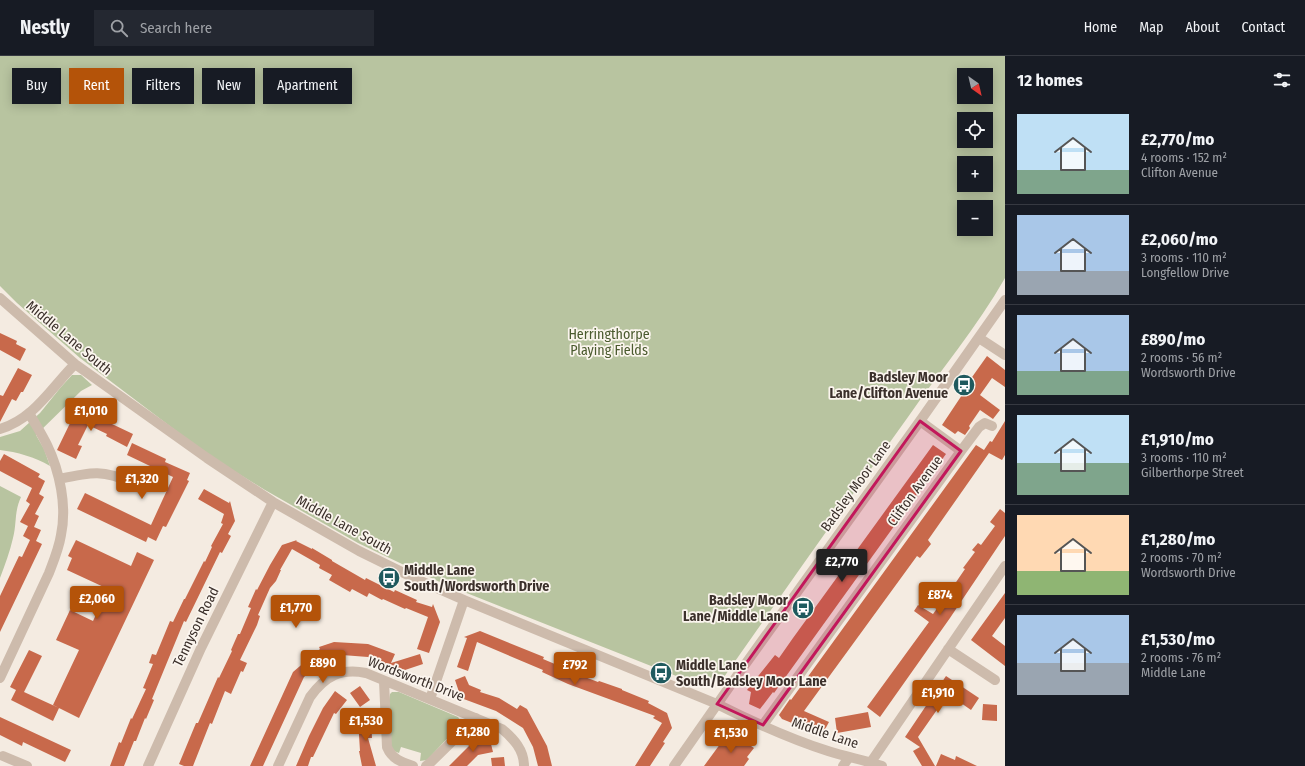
<!DOCTYPE html>
<meta charset="utf-8">
<style>
:root{--surface:#171b24;--page:#242831;--text:#f1f3f6;--muted:#9ea1a6;--line:#363941;--accent:#b45309}
body{margin:0;font-family:"Fira Sans Condensed",sans-serif;background:var(--page);color:var(--text);height:100vh;display:flex;flex-direction:column;font-size:15px;white-space:nowrap}
*{box-sizing:border-box;margin:0}
p{font-size:13px;color:var(--muted)}
.icon{flex:none;width:22px;height:22px;fill:none;stroke:currentColor;stroke-width:2;stroke-linecap:round;stroke-linejoin:round}
.map{position:relative;flex:1;overflow:hidden}
.panel{display:flex;flex-direction:column;background:var(--surface);width:300px}
.panel>*{flex:none}
.banner{position:absolute;left:12px;top:12px;width:380px;height:36px;display:flex;gap:8px}
.needle{width:26px;rotate:146deg}
.fabs{position:absolute;left:957px;top:12px;display:grid;gap:8px}
.fabs a{display:grid;place-items:center;width:36px;height:36px;border-radius:0px;background:var(--surface);box-shadow:0 2px 10px #0003;font-size:20px}
.price{position:absolute;translate:-50% -34px;padding:0 9px;border-radius:4px;background:var(--accent);color:#fff;font-size:13px;line-height:26px;filter:drop-shadow(0 1px 2px #0008)}
.price::after{content:'';position:absolute;left:50%;top:24px;width:12px;height:9px;margin-left:-6px;background:inherit;clip-path:polygon(0 0,100% 0,50% 100%)}
.price.selected{background:#222;color:#fff}
ul{padding:0;list-style:none}
li{display:flex;align-items:center;gap:12px;height:100px;padding:0 12px}
li+li{border-top:1px solid var(--line)}
li span{display:grid;place-items:center;flex:none;width:112px;height:80px;border-radius:0px;color:#555}
li>.icon{margin-inline-start:auto}
span .icon{width:48px;height:48px;fill:#fffc;stroke-width:1}
li b{font-size:17px}
h2{display:flex;justify-content:space-between;align-items:center;height:48px;padding:0 12px;font-size:17px}
.chip{padding:0 14px;border-radius:0px;background:var(--surface);box-shadow:0 2px 10px #0003;font-size:14px;line-height:36px}
.chip.selected{background:var(--accent);color:#fff}
header{display:flex;align-items:center;gap:24px;box-sizing:border-box;height:56px;padding:0 20px;background:var(--surface);border-bottom:1px solid var(--line)}
header strong{font-size:19px}
nav{display:flex;gap:22px;margin-inline-start:auto;font-size:14px}
.search{width:280px;height:36px;background:var(--page);display:flex;align-items:center;gap:10px;box-sizing:border-box;padding:0 14px;border-radius:0px;color:var(--muted);font-size:15px}
main{display:flex;flex:1;min-height:0}
.map>svg:first-child{display:block}
.green{fill:#b8c4a0;fill-rule:evenodd}
.building{fill:#c8694b}
.lines{fill:none;stroke-linecap:round;stroke-linejoin:round}
.minor{stroke:#cdbbac;stroke-width:10}
.marked{fill:#c2185b;fill-opacity:0.2;stroke:#c2185b;stroke-width:3;stroke-linejoin:round}
.labels{text-anchor:middle;dominant-baseline:central;stroke-width:3.5;stroke-linejoin:round;paint-order:stroke}
.park-label{font-size:14px;fill:#4a5a2e;stroke:#fbf5ee}
.street-label{font-size:14px;fill:#3b302b;stroke:#fbf5ee}
.poi-label{font-size:14px;font-weight:bold;fill:#3b302b;stroke:#fbf5ee;text-anchor:end}
</style>
<header>
<strong>Nestly</strong>
<div class="search"><svg class="icon" aria-label="search" viewBox="0 0 24 24"><circle cx="10" cy="10" r="6"/><path d="M15 15l6 6"/></svg>Search here</div>
<nav><a>Home</a><a>Map</a><a>About</a><a>Contact</a></nav>
</header>
<main>
<div class="map">
<svg width="1005" height="710" viewBox="0 0 1005 710">
<rect width="100%" height="100%" fill="#f4ebe1"/>
<!-- green -->
<path class="green" d="M0 0H1005V222C977 271 940 315 908 361 846 447 785 534 724 621L712 626 699 629 444 528 358 487 265 434 208 399 80 302 17 247 0 230ZM964 19H986V41H964ZM964 63H986V85H964ZM964 107H986V129H964ZM964 151H986V173H964Z
M72 319H81L92 329 81 335 36 379 44 393 50 410C35 401 17 396 0 394V381L20 375 40 357 61 331Z
M0 430 21 441C14 456 17 467 13 482 10 495 5 509 0 522Z
M392 636H399L458 661C461 665 461 667 458 671L427 704 420 705 421 697 401 691 399 697 394 695 391 690 389 644 390 638Z"/>
<!-- building -->
<path class="building" d="M0 277 17 285 16 288 26 293 20 305 0 294Z
M987 300 1005 314V331L992 322 980 339 1000 354 993 363 980 354 969 370 970 372 965 379 958 375 955 378 942 369 962 339 960 338Z
M18 312 32 319 23 336H21L16 345 12 343 0 366V339L3 340Z
M82 353 92 358 94 354 114 364 112 368 133 378 127 391 106 380 107 378 88 369 78 389 82 390 76 403 57 394 72 363 76 366Z
M1005 365V399L1002 404 989 397 928 484 931 488 920 502 917 500 804 655 829 666 822 679 782 663 779 659 790 643 791 644 976 389 984 394 990 385 992 386Z
M132 387 166 403 165 406 190 417 187 424 189 425 166 471 163 470 156 485 148 481 146 486 77 453 85 437 151 469 173 421 127 399Z
M933 389 946 398 774 637 773 636 760 653 749 648 751 636 747 634 775 599 779 602 793 582Z
M4 398 40 418 38 421 45 425 39 438 44 441 35 458 39 460 34 471 41 474 36 485 42 488 0 576V540L19 500 22 501 30 484 23 480 28 470 20 466 30 448 26 445 32 432 0 415V405Z
M204 433 229 447 230 445 235 465 228 478 231 480 222 497 220 496 186 566 184 565 152 643 154 644 146 663 145 662 136 685H134L124 710H110L119 686 121 687 131 662 132 663 146 633 143 632 153 608 149 607 152 598 156 599 170 565 173 566 184 543H185L204 505 205 506 212 491 211 490 223 468 221 467 224 458 198 443Z
M1000 453 1005 457V480L950 562 880 661 867 651 929 566 914 555 918 549 933 558 952 532 965 513 963 512 975 496 972 494 978 487 981 489 995 470 990 466Z
M76 484 131 510 137 496 154 504 79 662 53 649 79 594 56 584 70 554 93 565 108 533 67 514 72 502 68 500Z
M297 484 296 485 312 493V492L332 504V505L365 524 366 522 394 536 395 534 417 544 416 546 432 551 433 548 440 566 429 597 417 593 428 561 406 552 405 553 383 543 382 544 369 537 367 541 352 533 350 536 329 524 332 519 319 512 320 509 292 493 280 514H281L276 525 270 532 258 559 260 560 257 569 240 604 247 607 243 616 241 615 231 638 225 635 212 668 210 667 193 710H184L179 708 196 667H198L218 621 219 622 232 595 231 594 238 578H240L251 552 248 551 256 533 257 534 270 509 282 489Z
M1005 537V562L992 580 1005 590V610L971 584Z
M480 575 544 601 543 603 569 614V615L598 626 599 625 622 633V634L649 645 648 647 667 657 672 672 663 686 665 687 650 710H635L662 667 653 662 655 660 568 628 542 616 543 614 477 586 468 615 457 611 467 582 464 581Z
M334 586 368 588 395 598 391 607 420 598 423 608 402 615 368 601 342 599 321 607 304 621 263 710H250L293 616 320 593 319 591Z
M29 594 42 600 24 636 59 652 53 665 11 644 16 634 10 631Z
M465 620 469 629 481 634 480 636 499 642 517 653 520 649 527 653 547 690 552 710H538L533 691 523 672 496 655 461 642 455 624Z
M946 620 979 642 971 654 948 638 918 681 935 710H922L913 695 920 691 905 681Z
M360 630 370 644 360 651 350 637Z
M335 635 347 644 336 658 334 657 313 701H311L308 710H296L309 680 323 652Z
M983 648 997 649V665L982 664Z
M868 656 871 671 837 677 835 662Z
M0 661 71 694 65 706 23 686 22 690 0 679Z
M371 662 372 682H368L376 710H362L359 695H360L358 663Z
M726 680 734 686 738 681 754 692 747 701 749 703 744 710H704Z
M490 684 493 696 478 699 467 710H449L472 687Z
M941 698 955 704 956 700 977 710H936Z
M504 701 505 710H492L491 702Z"/>
<g class="lines">
<!-- minor -->
<path class="minor" d="M0 242 75 308 207 402 273 446 359 495 414 522 464 544 717 648C753 666 790 683 828 695 846 701 865 704 882 710
M979 282 1005 299
M0 373C34 363 51 332 75 308
M961 395 979 371 985 367 992 370
M59 423C91 416 103 413 133 427
M948 593 995 624
M0 622 49 517C54 504 59 492 61 479 67 450 60 416 47 389 42 378 35 368 29 357
M384 625 387 691C392 703 401 706 413 710
M430 643 464 544
M763 669 961 395 920 365
M3 700 27 710
M871 706 1005 510
M148 710 201 592 273 446
M278 710 310 641C325 620 341 612 366 617L502 673C514 683 524 694 524 710
M426 710 430 707 476 662
M674 710 739 617 920 365 1005 244
M843 710 849 701"/>
</g>
<!-- marked area -->
<path class="marked" d="M920 365 961 395 763 669 717 648Z"/>
<!-- icons -->
<defs>
<g id="bus-disc" transform="scale(1.15)"><circle r="9.5" fill="#1f5a5e" stroke="#fbf5ee"/><path d="M-5-6H5V4H4V6H2V4H-2V6H-4V4H-5ZM-3.5-4V0h7V-4ZM-3.5 1.2v1.5H-2V1.2ZM2 1.2v1.5H3.5V1.2Z" fill="#fff"/></g>
</defs>
<g fill-rule="evenodd">
<use href="#bus-disc" x="964" y="329"/>
<use href="#bus-disc" x="389" y="522"/>
<use href="#bus-disc" x="803" y="552"/>
<use href="#bus-disc" x="661" y="617"/>
</g>
<g class="labels">
<!-- park labels -->
<g class="park-label">
<text x="609" y="278">Herringthorpe<tspan x="609" dy="16">Playing Fields</tspan></text>
</g>
<!-- street labels -->
<g class="street-label">
<text transform="translate(69 282) rotate(40)">Middle Lane South</text>
<text transform="translate(856 430) rotate(-54)">Badsley Moor Lane</text>
<text transform="translate(915 435) rotate(-54)">Clifton Avenue</text>
<text transform="translate(344 469) rotate(29)">Middle Lane South</text>
<text transform="translate(196 571) rotate(-64)">Tennyson Road</text>
<text transform="translate(416 623) rotate(21)">Wordsworth Drive</text>
<text transform="translate(825 677) rotate(19)">Middle Lane</text>
</g>
<!-- poi labels -->
<g class="poi-label">
<text x="948" y="321">Badsley Moor<tspan x="948" dy="16">Lane/Clifton Avenue</tspan></text>
<text x="404" y="514" text-anchor="start">Middle Lane<tspan x="404" dy="16">South/Wordsworth Drive</tspan></text>
<text x="788" y="544">Badsley Moor<tspan x="788" dy="16">Lane/Middle Lane</tspan></text>
<text x="676" y="609" text-anchor="start">Middle Lane<tspan x="676" dy="16">South/Badsley Moor Lane</tspan></text>
</g>
</g>
</svg>
<div class="fabs">
<a><svg class="needle" viewBox="-14 -14 28 28"><path d="M0-13l5 13h-10z" fill="#e53935"/><path d="M0 13l5-13h-10z" fill="#9ea1a6"/></svg></a>
<a><svg class="icon" aria-label="locate" viewBox="0 0 24 24"><circle cx="12" cy="12" r="6"/><path d="M12 2v4M12 18v4M2 12h4M18 12h4"/></svg></a>
<a>+</a>
<a>−</a>
</div>
<b class="price" style="left:91px;top:376px">£1,010</b>
<b class="price" style="left:142px;top:444px">£1,320</b>
<b class="price selected" style="left:842px;top:527px">£2,770</b>
<b class="price" style="left:940px;top:560px">£874</b>
<b class="price" style="left:97px;top:564px">£2,060</b>
<b class="price" style="left:296px;top:573px">£1,770</b>
<b class="price" style="left:323px;top:628px">£890</b>
<b class="price" style="left:575px;top:630px">£792</b>
<b class="price" style="left:938px;top:658px">£1,910</b>
<b class="price" style="left:366px;top:686px">£1,530</b>
<b class="price" style="left:473px;top:697px">£1,280</b>
<b class="price" style="left:731px;top:698px">£1,530</b>
<div class="banner">
<a class="chip">Buy</a>
<a class="chip selected">Rent</a>
<a class="chip">Filters</a>
<a class="chip">New</a>
<a class="chip">Apartment</a>
</div>
</div>
<section class="panel">
<h2>12 homes<svg class="icon" aria-label="filters" viewBox="0 0 24 24"><path d="M4 7h16M4 17h16"/><circle cx="9" cy="7" r="2"/><circle cx="15" cy="17" r="2"/></svg></h2>
<ul>
<li><span style="background:linear-gradient(#bfe0f5 70%,#7fa58c 0)"><svg class="icon" aria-label="home" viewBox="0 0 24 24"><path d="M3 11l9-7 9 7M6 9v11h12V9"/></svg></span><div><b>£2,770/mo</b><p>4 rooms · 152 m²</p><p>Clifton Avenue</p></div></li>
<li><span style="background:linear-gradient(#a9c7e8 70%,#9aa5b1 0)"><svg class="icon" aria-label="home" viewBox="0 0 24 24"><path d="M3 11l9-7 9 7M6 9v11h12V9"/></svg></span><div><b>£2,060/mo</b><p>3 rooms · 110 m²</p><p>Longfellow Drive</p></div></li>
<li><span style="background:linear-gradient(#a9c7e8 70%,#7fa58c 0)"><svg class="icon" aria-label="home" viewBox="0 0 24 24"><path d="M3 11l9-7 9 7M6 9v11h12V9"/></svg></span><div><b>£890/mo</b><p>2 rooms · 56 m²</p><p>Wordsworth Drive</p></div></li>
<li><span style="background:linear-gradient(#bfe0f5 60%,#7fa58c 0)"><svg class="icon" aria-label="home" viewBox="0 0 24 24"><path d="M3 11l9-7 9 7M6 9v11h12V9"/></svg></span><div><b>£1,910/mo</b><p>3 rooms · 110 m²</p><p>Gilberthorpe Street</p></div></li>
<li><span style="background:linear-gradient(#ffd9b3 70%,#8fb573 0)"><svg class="icon" aria-label="home" viewBox="0 0 24 24"><path d="M3 11l9-7 9 7M6 9v11h12V9"/></svg></span><div><b>£1,280/mo</b><p>2 rooms · 70 m²</p><p>Wordsworth Drive</p></div></li>
<li><span style="background:linear-gradient(#a9c7e8 60%,#9aa5b1 0)"><svg class="icon" aria-label="home" viewBox="0 0 24 24"><path d="M3 11l9-7 9 7M6 9v11h12V9"/></svg></span><div><b>£1,530/mo</b><p>2 rooms · 76 m²</p><p>Middle Lane</p></div></li>
</ul>
</section>
</main>
